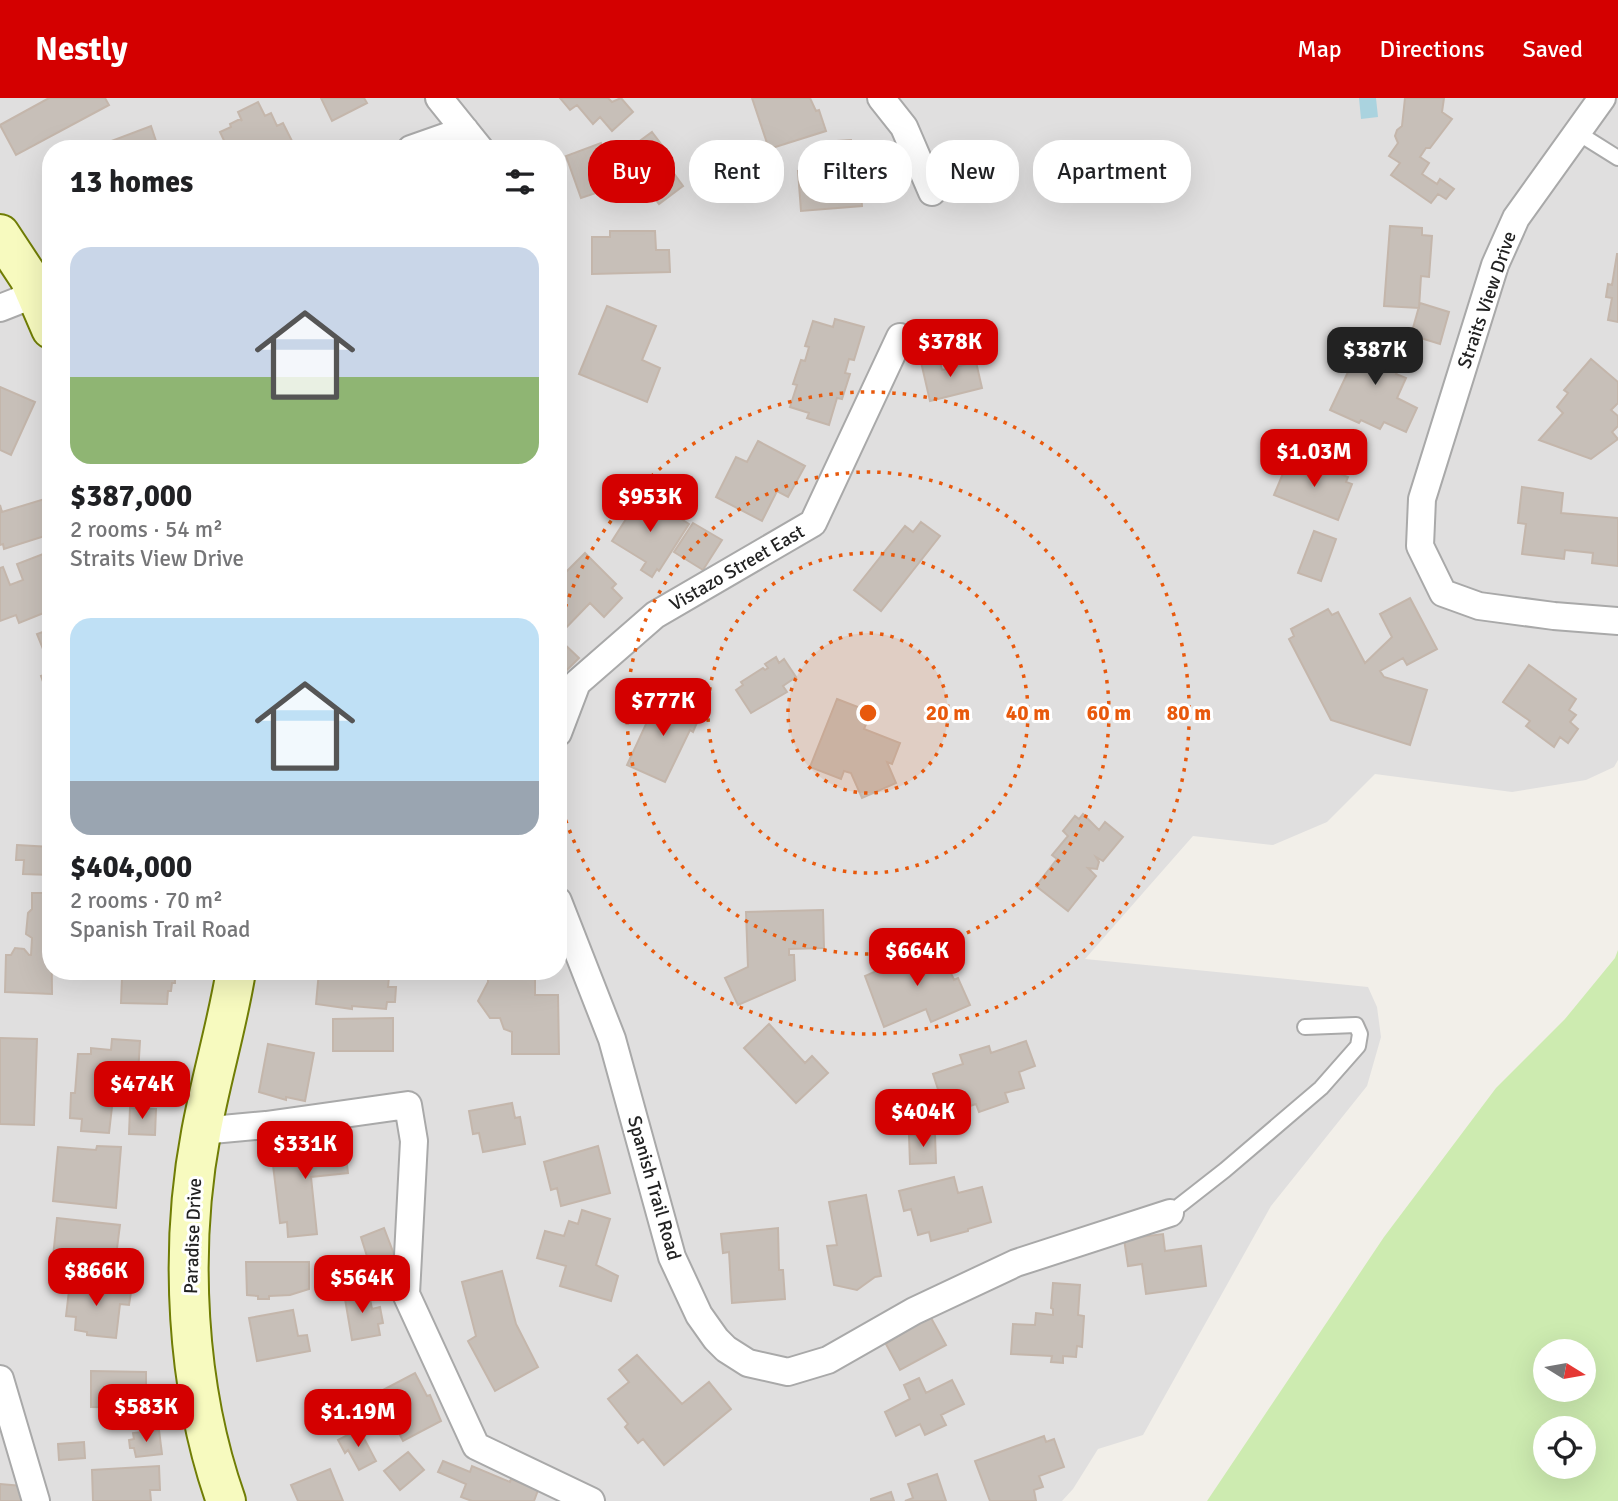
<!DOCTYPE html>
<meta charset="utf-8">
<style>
:root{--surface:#fff;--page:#f6f6f6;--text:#202124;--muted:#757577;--accent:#d40000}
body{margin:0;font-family:Signika,sans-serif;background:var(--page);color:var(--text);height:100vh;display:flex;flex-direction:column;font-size:26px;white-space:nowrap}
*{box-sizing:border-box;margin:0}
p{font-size:23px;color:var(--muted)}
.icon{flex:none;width:38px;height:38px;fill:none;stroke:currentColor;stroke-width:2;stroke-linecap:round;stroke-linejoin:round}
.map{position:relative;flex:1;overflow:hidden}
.sheet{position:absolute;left:42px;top:42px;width:525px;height:840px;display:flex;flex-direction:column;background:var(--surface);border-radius:28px;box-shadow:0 7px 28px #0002}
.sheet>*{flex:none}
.guide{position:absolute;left:588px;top:42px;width:665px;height:63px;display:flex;gap:14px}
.needle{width:46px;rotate:101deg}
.tools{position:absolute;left:1533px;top:1241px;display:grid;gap:14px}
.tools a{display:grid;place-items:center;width:63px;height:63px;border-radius:50%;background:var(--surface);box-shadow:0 7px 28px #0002;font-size:35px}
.price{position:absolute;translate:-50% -60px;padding:0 16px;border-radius:14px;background:var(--accent);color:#fff;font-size:23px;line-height:46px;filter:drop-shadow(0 2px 4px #0008)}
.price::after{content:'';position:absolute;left:50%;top:42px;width:21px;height:16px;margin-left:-10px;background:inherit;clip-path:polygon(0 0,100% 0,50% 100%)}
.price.current{background:#222;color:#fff}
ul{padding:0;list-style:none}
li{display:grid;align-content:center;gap:14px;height:371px;padding:0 28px}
li span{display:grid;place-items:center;height:217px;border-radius:21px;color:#555}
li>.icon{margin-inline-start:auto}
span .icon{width:126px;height:126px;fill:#fffc;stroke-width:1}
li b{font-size:30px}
h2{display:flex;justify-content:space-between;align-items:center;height:84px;padding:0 28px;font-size:30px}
.pill{padding:0 24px;border-radius:28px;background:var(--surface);box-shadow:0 7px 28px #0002;font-size:24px;line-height:63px}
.pill.current{background:var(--accent);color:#fff}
header{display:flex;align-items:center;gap:42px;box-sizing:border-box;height:98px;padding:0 35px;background:var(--accent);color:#fff}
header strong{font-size:33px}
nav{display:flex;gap:38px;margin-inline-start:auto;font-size:24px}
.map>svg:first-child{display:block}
.residential{fill:#e0dfdf;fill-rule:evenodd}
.grass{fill:#cdebb0;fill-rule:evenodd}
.water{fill:#aad3df}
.building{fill:#c7bfb8;stroke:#c4b6ab;stroke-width:2}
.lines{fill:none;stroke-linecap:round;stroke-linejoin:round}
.lane-casing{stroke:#a9a9a9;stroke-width:18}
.street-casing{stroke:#a9a9a9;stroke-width:30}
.secondary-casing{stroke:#707d05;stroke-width:42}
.lane{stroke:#fff;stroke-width:14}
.street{stroke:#fff;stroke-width:26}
.secondary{stroke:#f7fabf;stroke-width:38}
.ring{fill:none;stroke:#e8590c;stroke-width:3.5;stroke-dasharray:3.5 7}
.labels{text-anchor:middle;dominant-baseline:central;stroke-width:6;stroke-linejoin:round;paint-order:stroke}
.street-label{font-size:19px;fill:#222;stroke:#fff}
.centre{fill:#e8590c;stroke:#fff;stroke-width:3.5}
.ring-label{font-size:21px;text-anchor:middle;font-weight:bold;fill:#e8590c;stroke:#fff;stroke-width:6;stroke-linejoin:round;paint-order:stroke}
</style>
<header>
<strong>Nestly</strong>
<nav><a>Map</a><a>Directions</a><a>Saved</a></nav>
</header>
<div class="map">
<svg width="1618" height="1403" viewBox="0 0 1618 1403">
<rect width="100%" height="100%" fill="#f2efe9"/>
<!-- residential -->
<path class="residential" d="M0 0H1618V662L1614 669 1586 682 1512 694 1375 676 1327 724 1273 747 1193 738 1085 861 1368 889 1377 909 1381 939 1367 988 1271 1108 1143 1337 1098 1351 1073 1391 1062 1403H0ZM51 51H558V873H51Z"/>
<!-- grass -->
<path class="grass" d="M1618 852V1403H1207L1384 1139 1496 990 1565 921 1615 860ZM1545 1253H1584V1292H1545ZM1545 1330H1584V1368H1545Z"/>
<!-- water -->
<path class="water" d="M1359 0H1376L1378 19 1361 21Z"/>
<!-- building -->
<path class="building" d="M49 0H105L109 7 16 57 0 27Z
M321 0H364L367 5 332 23Z
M560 0H608L612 4 621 0 633 14 612 33 600 19 593 26 577 7 570 12Z
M752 0H810L816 13 819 12 826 33 769 51Z
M1405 0H1444L1442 14 1452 21 1430 50H1426L1420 59 1429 65 1422 76 1437 86 1440 81 1454 91 1446 101 1438 96 1431 105 1391 77 1400 65 1389 58 1398 45 1395 38 1397 32 1402 28Z
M258 4 265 18 271 15 277 28 283 25 296 51H228L220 34 231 29 230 26 240 21 242 23 238 14Z
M151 28 158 49 151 51H98L107 47 106 45Z
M652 34 671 59 665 63 683 88 659 106 622 56Z
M851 42 853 68 859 67 862 108 801 113 798 73 824 71 822 44Z
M601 45 608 66 597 70 605 92 581 100 566 58Z
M1390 128 1422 130V137L1432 138 1429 179 1421 178 1419 210 1384 208Z
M610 133H655L656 152H669L670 174 592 176V139H610Z
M1617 156H1618V224L1608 222 1612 200 1606 199 1608 186 1612 187Z
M1420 205 1449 214 1440 246 1411 237Z
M607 208 656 228 642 262 660 270 647 304 579 276Z
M835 221 864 229 854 262 849 261 845 275 850 276 842 301 837 300 829 327 807 320 809 315 790 309 797 287 793 286 801 262 805 263 809 249 805 248 813 223 833 229Z
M1374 237 1407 253 1396 276 1406 280 1397 300 1417 310 1406 334 1384 324 1380 331 1361 322 1359 325 1330 312 1365 238 1372 241Z
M939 260 942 272 976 264 982 290 930 303 921 264Z
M1591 261 1618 284V305L1611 312 1618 318V328L1612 334 1618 341 1591 361 1539 342 1563 315 1557 309 1568 295 1564 292Z
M0 289 35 304 11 357 0 352Z
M758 343 805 368 788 399 777 393 762 423 716 399 736 359 747 364Z
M1289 361 1318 373 1320 368 1348 379 1346 384 1352 386 1338 422 1274 397Z
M1522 389 1563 395 1561 415 1618 420V468L1592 465 1593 455 1565 452 1564 461 1522 456 1526 426 1518 425Z
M642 396 689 426 659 473 657 471 652 479 641 472 646 464 612 443Z
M51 399V436L4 451 3 446 0 447V407L2 414Z
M921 424 940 438 881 513 854 492 905 428 913 434Z
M693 425 722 442 703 472 674 454Z
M1314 433 1336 441 1321 483 1298 475Z
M51 453V512L19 525 16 517 0 523V470L3 469 10 487 23 482 17 466Z
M585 455 616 486 612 490 622 500 604 519 590 505 558 538V482Z
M1410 500 1437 551 1407 567 1403 560 1380 573 1384 579 1427 592 1410 647 1331 622 1289 541 1294 538 1291 531 1328 511 1332 517 1338 514 1365 565 1392 539 1380 516Z
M51 531V571L37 536Z
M560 542 579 560 558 581V543Z
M776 559 779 565 784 561 796 579 783 588 787 594 751 615 736 592 743 587 741 584 763 570 765 572 768 570 765 566Z
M1529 567 1576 601 1569 612 1576 617 1570 624 1578 631 1568 645 1560 639 1554 649 1526 628 1530 623 1503 604Z
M51 575V594L47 595 41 578Z
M660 596 701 615 693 634 690 632 665 684 627 667Z
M837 601 871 614 864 631 900 645 892 666 887 664 896 685 862 700 851 675 844 673 841 681 810 669Z
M1083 716 1099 732 1105 724 1123 739 1103 763 1096 759 1099 764 1097 771 1088 770 1096 778 1068 813 1036 788 1057 761 1052 757 1068 738 1063 733 1075 718 1079 721Z
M17 747 51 749V777L23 776 24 762H16Z
M32 795H51L52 896 5 894 6 857H11L15 850 24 851 29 857H31L32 840 26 836 28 815 32 811Z
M823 812 824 850 789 851V857H794L795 882 738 907 725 880 748 869 746 814Z
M938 846 954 882 958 880 970 907 931 924 926 911 884 929 865 878Z
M133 873H175V885H172L171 893H168L167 906 121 905 122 879 132 880Z
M319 873H346L389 879 388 889H396L395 904H387L386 911 352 908V911L316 906Z
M488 873H535V897H558L559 956H512V934L504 931 500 920H490L478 903 488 884Z
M393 920V953H333V921Z
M769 926 805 965 812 958 828 975 796 1005 744 950Z
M0 940 37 941 34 1027 0 1026Z
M112 941 140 943 138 976 116 974 109 1035 81 1033 82 1021 70 1020 71 995H75L78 956H91V950L111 952Z
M1026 943 1035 968 1019 974 1024 990 1005 995 1008 1004 979 1014 976 1006 946 1016 933 976 963 966 960 957 989 948 991 955Z
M268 946 314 955 305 1003 286 999V1002L259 994Z
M512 1005 515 1020 520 1019 525 1046 483 1054 479 1035 473 1036 469 1013Z
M130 1010 156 1011 155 1037 129 1036Z
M935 1036 936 1065 910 1066 909 1037Z
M344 1041 348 1075 311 1079 317 1136 288 1139 287 1124 280 1125 273 1067 279 1066 278 1048Z
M97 1048 121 1049 116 1110 53 1103 58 1049 96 1052Z
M598 1048 610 1095 561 1108 557 1090 551 1092 544 1064Z
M954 1079 958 1095 982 1089 991 1124 968 1131V1133L931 1143 929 1134 918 1137 911 1111 904 1113 899 1093Z
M866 1097 881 1178 875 1179 857 1192 834 1187 827 1148 837 1147 829 1104Z
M582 1112 610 1121 596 1167 618 1178 611 1203 560 1188 566 1168 537 1160 545 1133 564 1138 569 1123 578 1126Z
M57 1120 120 1127 115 1166 53 1159Z
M384 1130 395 1159 370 1168 361 1139Z
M778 1130 779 1172H783L785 1201 732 1205 729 1154 723 1155 721 1136Z
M1163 1136 1165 1153 1201 1148 1206 1188 1146 1196 1142 1166 1128 1168 1124 1141Z
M246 1164H309V1191L290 1197 269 1198V1201H258V1198L247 1197Z
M502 1173 516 1226 538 1269 495 1293 468 1243 476 1238 462 1184Z
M70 1184 109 1188 108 1191 131 1194 129 1207 120 1206 116 1240 87 1237V1234L75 1232 76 1219 66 1218Z
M1053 1185 1080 1187 1078 1217 1084 1218 1082 1249 1077 1248 1076 1259 1063 1258V1265L1051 1264 1052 1258 1011 1256 1013 1226 1035 1227 1036 1215 1053 1217V1211L1051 1210Z
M368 1191 372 1211 380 1209 383 1225 378 1226 380 1237 352 1242 344 1195Z
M293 1212 298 1238 307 1237 310 1253 257 1263 249 1220Z
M930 1218 946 1247 900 1272 886 1246Z
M637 1257 682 1306 709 1284 731 1311 664 1367 643 1341 638 1345 625 1329 628 1326 608 1301 629 1284 619 1272Z
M91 1273 146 1274V1288H152L151 1310 91 1309Z
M415 1275 427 1298 430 1297 441 1323 403 1343 385 1308 390 1305 383 1292Z
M919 1280 926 1295 952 1282 964 1306 941 1317 946 1327 925 1337 920 1326 896 1338 885 1314 910 1301 904 1287Z
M359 1331 376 1363 359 1372 348 1352 345 1355 338 1342Z
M159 1332 162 1356 136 1359 134 1350H130L129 1342 134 1341 133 1335Z
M1044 1338 1046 1344 1054 1341 1064 1369 1039 1378 1043 1389 1034 1392 1036 1403H990L975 1363Z
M84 1344 85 1360 59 1362 58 1346Z
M408 1354 424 1372 400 1392 384 1373Z
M443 1363 470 1374 472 1368 510 1384 511 1381 538 1392 534 1403H472L461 1399 466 1386 438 1374Z
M159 1368 160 1392H150L151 1403H93L92 1372Z
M330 1371 343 1403H298L291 1387Z
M937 1376 946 1403H905L913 1400 908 1386Z
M0 1386 22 1388 21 1403H0Z
M891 1394 894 1403H871V1401Z"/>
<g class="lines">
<!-- lane casing -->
<g class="lane-casing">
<path id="lane" d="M1578 35 1618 60
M1170 1115 1225 1072 1321 990 1358 948 1360 936 1356 927 1305 929"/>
</g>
<!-- street casing -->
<g class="street-casing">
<path id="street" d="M439 0 480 51
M881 0 904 29 932 94
M1602 0 1516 120 1495 167 1422 401 1420 448 1443 495 1479 508 1554 518 1618 523
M411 51 465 32
M0 210 51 190
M558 635 577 585 655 517 813 425 900 239
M558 803 612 941 672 1159 699 1217 716 1241 726 1251 748 1265 788 1274 828 1262 914 1213 1016 1165 1170 1115
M201 1033 266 1027 408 1007 414 1043 406 1196 476 1348 591 1403
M0 1281 36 1403"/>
</g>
<!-- secondary casing -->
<g class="secondary-casing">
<path id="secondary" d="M0 136 29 180 51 231
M226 1403C186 1290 179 1152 201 1035 211 980 227 928 236 873"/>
</g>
<!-- lane -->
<use href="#lane" class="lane"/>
<!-- street -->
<use href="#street" class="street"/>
<!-- secondary -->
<use href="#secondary" class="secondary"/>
</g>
<!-- distance rings -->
<circle cx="868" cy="615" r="80" fill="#e8590c" fill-opacity=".12"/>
<g class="ring">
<circle cx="868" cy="615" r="80"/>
<circle cx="868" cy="615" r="160"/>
<circle cx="868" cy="615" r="241"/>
<path d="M559 529A321 321 0 1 1 559 701"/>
</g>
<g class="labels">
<!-- street labels -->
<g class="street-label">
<text transform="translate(1487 202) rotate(-71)">Straits View Drive</text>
<text transform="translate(737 470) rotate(-30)">Vistazo Street East</text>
<text transform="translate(654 1090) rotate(74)">Spanish Trail Road</text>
<text transform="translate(193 1138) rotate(-88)">Paradise Drive</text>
</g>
</g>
<circle cx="868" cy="615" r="10" class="centre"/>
<g class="ring-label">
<text x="948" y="622">20 m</text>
<text x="1028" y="622">40 m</text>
<text x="1109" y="622">60 m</text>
<text x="1189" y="622">80 m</text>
</g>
</svg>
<div class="tools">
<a><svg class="needle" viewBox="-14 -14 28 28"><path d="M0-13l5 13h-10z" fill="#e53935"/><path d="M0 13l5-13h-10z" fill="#757577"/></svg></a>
<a><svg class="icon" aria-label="locate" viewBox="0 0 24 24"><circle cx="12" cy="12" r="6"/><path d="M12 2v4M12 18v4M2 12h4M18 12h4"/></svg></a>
</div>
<b class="price" style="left:950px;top:281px">$378K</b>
<b class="price current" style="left:1375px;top:289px">$387K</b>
<b class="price" style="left:1314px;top:391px">$1.03M</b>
<b class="price" style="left:650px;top:436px">$953K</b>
<b class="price" style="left:663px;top:640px">$777K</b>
<b class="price" style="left:917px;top:890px">$664K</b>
<b class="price" style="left:142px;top:1023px">$474K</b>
<b class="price" style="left:923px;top:1051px">$404K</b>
<b class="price" style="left:305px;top:1083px">$331K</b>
<b class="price" style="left:96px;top:1210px">$866K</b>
<b class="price" style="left:362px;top:1217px">$564K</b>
<b class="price" style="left:146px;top:1346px">$583K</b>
<b class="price" style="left:358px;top:1351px">$1.19M</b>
<div class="guide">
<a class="pill current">Buy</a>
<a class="pill">Rent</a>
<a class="pill">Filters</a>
<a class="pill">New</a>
<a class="pill">Apartment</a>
</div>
<section class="sheet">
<h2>13 homes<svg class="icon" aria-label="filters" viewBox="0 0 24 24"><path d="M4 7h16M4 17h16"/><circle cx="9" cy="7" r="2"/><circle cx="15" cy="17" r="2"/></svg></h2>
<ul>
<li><span style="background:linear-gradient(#c9d6e8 60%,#8fb573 0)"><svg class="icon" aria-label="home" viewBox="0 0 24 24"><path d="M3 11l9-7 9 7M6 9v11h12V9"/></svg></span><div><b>$387,000</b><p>2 rooms · 54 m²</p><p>Straits View Drive</p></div></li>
<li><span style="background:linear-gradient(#bfe0f5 75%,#9aa5b1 0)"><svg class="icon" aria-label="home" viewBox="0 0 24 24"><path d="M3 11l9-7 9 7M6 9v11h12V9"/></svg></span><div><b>$404,000</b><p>2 rooms · 70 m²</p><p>Spanish Trail Road</p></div></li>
</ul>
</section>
</div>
